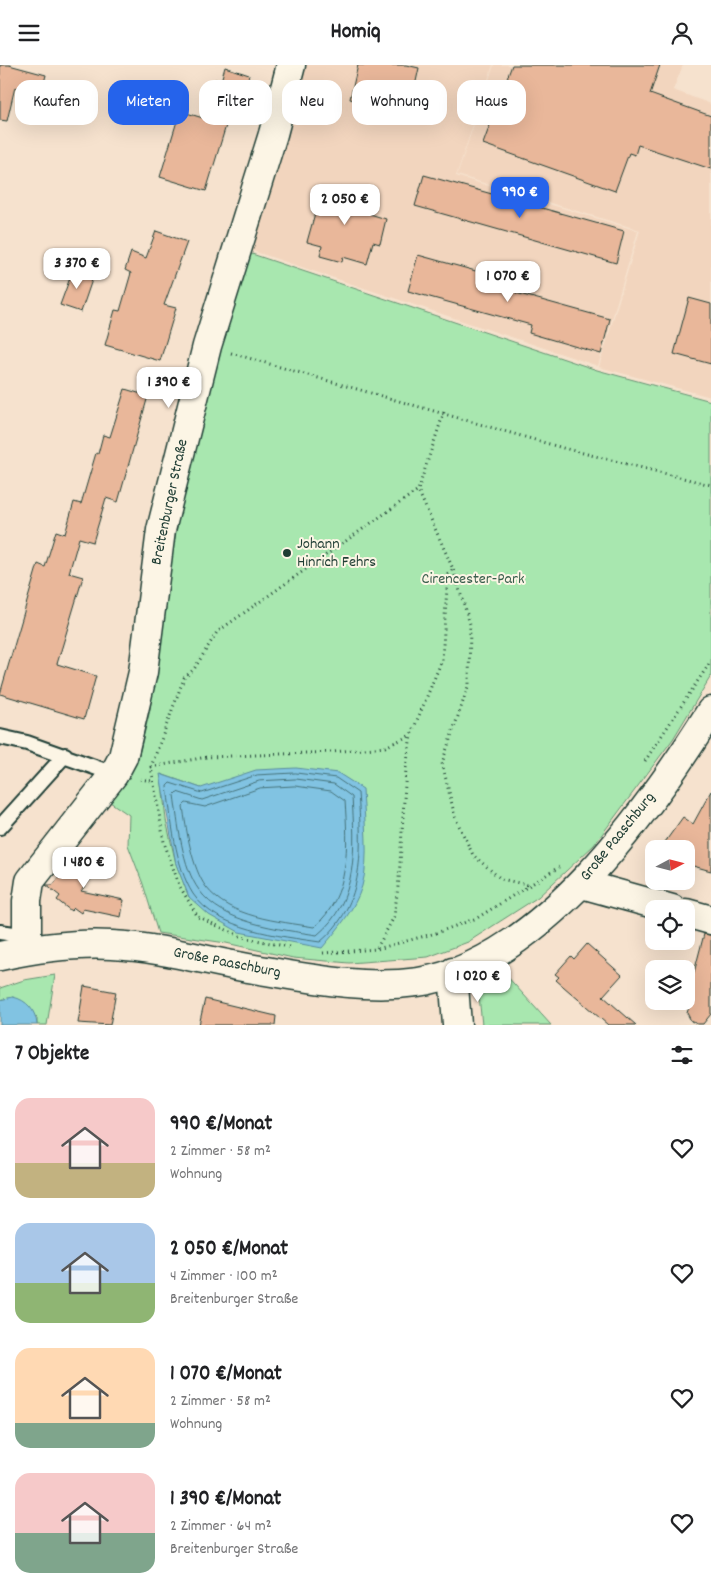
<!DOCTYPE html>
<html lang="de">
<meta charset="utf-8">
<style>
:root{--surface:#fff;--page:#f6f6f6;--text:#202124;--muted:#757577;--accent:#2563eb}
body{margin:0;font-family:Dekko,sans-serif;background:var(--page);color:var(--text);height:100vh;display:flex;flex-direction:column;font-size:19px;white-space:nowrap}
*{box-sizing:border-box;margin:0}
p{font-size:16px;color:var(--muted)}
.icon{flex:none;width:28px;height:28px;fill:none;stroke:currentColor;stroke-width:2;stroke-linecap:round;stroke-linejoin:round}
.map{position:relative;height:960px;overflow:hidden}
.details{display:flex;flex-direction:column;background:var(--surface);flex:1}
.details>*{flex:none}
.top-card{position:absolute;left:15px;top:15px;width:681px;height:45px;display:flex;gap:10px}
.needle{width:32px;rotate:83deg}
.tools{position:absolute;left:645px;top:775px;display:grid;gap:10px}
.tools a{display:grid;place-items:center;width:50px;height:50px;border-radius:10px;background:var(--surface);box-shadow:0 5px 20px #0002;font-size:25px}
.price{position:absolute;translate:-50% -42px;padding:0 11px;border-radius:10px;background:#fff;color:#222;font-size:16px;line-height:32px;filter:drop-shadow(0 1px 2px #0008)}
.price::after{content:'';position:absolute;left:50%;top:30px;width:15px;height:11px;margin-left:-8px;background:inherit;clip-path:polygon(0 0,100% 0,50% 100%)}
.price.selected{background:var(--accent);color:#fff}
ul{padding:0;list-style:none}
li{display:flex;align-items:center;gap:15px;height:125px;padding:0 15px}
li span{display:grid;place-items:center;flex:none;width:140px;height:100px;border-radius:15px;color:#555}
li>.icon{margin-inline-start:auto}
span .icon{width:60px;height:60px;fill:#fffc;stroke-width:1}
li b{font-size:21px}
h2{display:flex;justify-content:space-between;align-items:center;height:60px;padding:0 15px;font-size:21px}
.chip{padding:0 18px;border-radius:15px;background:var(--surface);box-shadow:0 5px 20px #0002;font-size:18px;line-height:45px}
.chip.selected{background:var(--accent);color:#fff}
header{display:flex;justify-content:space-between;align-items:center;height:65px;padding:0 15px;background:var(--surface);font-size:22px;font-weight:700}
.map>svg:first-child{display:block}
.built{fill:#f2d5be}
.green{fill:#a8e7af;stroke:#649272;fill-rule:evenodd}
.water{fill:#81c3e2;stroke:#5a8d9c}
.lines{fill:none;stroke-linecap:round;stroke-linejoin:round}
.shore{stroke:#46737a;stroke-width:1}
.building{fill:#e9b79a;stroke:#1f3d34}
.lane-casing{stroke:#1f3d34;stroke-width:18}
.street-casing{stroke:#1f3d34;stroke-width:31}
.secondary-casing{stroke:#1f3d34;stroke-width:31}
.path{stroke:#1f3d34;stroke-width:3;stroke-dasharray:1 4;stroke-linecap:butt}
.lane{stroke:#fcf5e5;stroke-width:14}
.street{stroke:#fcf5e5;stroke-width:28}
.secondary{stroke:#fcf5e5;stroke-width:28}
.poi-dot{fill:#1f3d34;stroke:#fcf5e5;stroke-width:2}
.labels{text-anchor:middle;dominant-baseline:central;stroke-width:4;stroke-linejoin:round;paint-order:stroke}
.street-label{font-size:16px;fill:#1f3d34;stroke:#fcf5e5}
.poi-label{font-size:16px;fill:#1f3d34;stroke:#fcf5e5;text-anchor:start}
.park-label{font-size:16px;fill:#3a5f4d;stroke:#fcf5e5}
</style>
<header><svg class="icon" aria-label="menu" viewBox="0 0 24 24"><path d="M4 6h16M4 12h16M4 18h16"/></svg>Homiq<svg class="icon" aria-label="person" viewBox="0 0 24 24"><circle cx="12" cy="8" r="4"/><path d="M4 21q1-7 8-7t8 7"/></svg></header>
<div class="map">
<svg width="711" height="960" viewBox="0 0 711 960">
<rect width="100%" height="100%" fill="#f6e2ce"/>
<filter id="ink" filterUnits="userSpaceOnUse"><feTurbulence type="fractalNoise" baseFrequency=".02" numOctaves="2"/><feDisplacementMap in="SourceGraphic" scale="10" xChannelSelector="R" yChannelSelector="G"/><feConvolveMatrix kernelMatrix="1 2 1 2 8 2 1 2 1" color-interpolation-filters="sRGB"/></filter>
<g filter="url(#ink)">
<!-- built -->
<path class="built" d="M299 0H493L456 111 638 166 598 301 247 184Z
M494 0H683L673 25 711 39V332L599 302 640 165 457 110Z"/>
<!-- green -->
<path class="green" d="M246 187 597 305 711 336V611L673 674 594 780 538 832 468 877 428 892 349 898 293 893 226 878 158 868 143 819 128 780 129 750 110 737 138 694 150 645 176 449ZM161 709 201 723 189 832 176 799 166 755Z
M505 909 551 960H482L478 921Z
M55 910 47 960H37V953L13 932 0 935V923L24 915Z"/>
<!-- water -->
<path class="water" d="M296 703 338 708 363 724C364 752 370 794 362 821 355 844 338 864 322 883L239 867 209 850 189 832 176 799 160 709 201 723 256 705Z
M13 932C27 935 36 946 37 960H0V935Z"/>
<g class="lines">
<!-- shore -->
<path class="shore" d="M296 708 336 713 358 728C362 782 366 839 320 877 280 871 217 865 193 829 175 801 171 753 167 721L170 718 202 728 257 710Z
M296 714 334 719 352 732C355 780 359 836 317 870 280 864 223 859 199 825 182 802 178 758 174 730L177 727 202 735 259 716Z
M295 721 331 726 345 736C348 779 351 831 314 862 278 856 230 853 206 822 192 803 186 764 183 741L186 738 205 742 260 723Z"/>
</g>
<!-- building -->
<path class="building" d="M0 0H9L46 10 41 29 15 22 7 56 0 55Z
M358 0H406L419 3 409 48 350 34Z
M512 0H660L650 29 711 51V104L638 80 635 90 629 88 615 126 483 79Z
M225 2 249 10 245 23 252 26 242 58 228 54 206 126 160 112 180 46 203 53 215 14 221 16Z
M424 110 624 166 616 198 415 141Z
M340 122 360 128 358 133 374 137 370 149 386 154 380 179 373 177 367 199 343 192 342 197 320 191 322 181 307 177 322 123 338 128Z
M156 166 187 177 164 240 176 243 160 296 105 280 115 245 120 246 131 208 125 205 131 187 146 193Z
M418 190 519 218 516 228 610 254 601 289 529 268 531 260 408 226Z
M74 202 94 209 81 247 60 240Z
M689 233 711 239V299L674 289Z
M125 324 148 331 118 437 106 433 93 477 79 473 69 508 83 512 57 599 96 611 84 654 0 629 38 499 45 502 56 466 65 469 74 437 81 439 96 388 98 389 103 370 110 372Z
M711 726V806L686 799V784H660L683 752 693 759Z
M86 788 102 800 81 826 124 835 121 852 83 844 81 848 74 843 71 846 57 835 60 831 46 820H53L78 789 83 792Z
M704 869 711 870V949L703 959H697L691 956 687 948 692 933 688 931Z
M587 879 622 910 603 931 636 960H608L556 915 559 912 555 909 571 891 574 894Z
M84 921 116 927 110 960 78 958Z
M205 934 276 951 275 960H199Z"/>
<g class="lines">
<!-- lane casing -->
<g class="lane-casing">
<path id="lane" d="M0 672 27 678 114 709
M0 762 65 690
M0 867 28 871"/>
</g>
<!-- street casing -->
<g class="street-casing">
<path id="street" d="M582 819 672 844
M686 848 711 855
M27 885V836L30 816 114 709 123 692 143 607 161 465 207 281 273 69 291 0
M453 907 457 960"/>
</g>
<!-- secondary casing -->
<g class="secondary-casing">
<path id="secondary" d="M0 891C37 883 74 878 112 880 158 882 203 895 248 903 304 912 360 925 418 917 540 899 650 744 711 646"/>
</g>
<!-- path -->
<path class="path" d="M231 288 563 383 711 420
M444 347 418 425 453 504 470 559 469 619 442 698 455 752 473 790 501 814 528 820
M645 696 711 596
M151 702 207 692 332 687 385 682 411 670
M140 714 152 716
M289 882 242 872 198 852 179 820 164 777 151 702 184 613 194 604 217 567 418 425
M377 883 394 852 399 814 406 703 411 670 442 595 448 509 453 504
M323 888 377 884 436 868 477 853 559 802"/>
<!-- lane -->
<use href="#lane" class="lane"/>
<!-- street -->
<use href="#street" class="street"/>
<!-- secondary -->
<use href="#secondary" class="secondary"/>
</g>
</g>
<!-- markers -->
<circle class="poi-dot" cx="287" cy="488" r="5"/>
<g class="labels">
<!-- street labels -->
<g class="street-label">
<text transform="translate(170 437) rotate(-78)">Breitenburger Straße</text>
<text transform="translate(618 772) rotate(-51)">Große Paaschburg</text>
<text transform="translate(227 898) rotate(11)">Große Paaschburg</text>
</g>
<!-- poi labels -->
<g class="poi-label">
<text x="297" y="479">Johann<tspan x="297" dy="18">Hinrich Fehrs</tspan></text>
</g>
<!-- park labels -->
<g class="park-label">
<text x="473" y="514">Cirencester-Park</text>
</g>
</g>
</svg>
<div class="tools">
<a><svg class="needle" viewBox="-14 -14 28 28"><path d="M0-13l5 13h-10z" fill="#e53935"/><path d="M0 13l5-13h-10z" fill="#757577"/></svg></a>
<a><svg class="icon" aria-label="locate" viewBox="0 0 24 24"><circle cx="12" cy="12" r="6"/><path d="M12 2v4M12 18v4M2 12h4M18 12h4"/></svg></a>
<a><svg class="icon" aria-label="layers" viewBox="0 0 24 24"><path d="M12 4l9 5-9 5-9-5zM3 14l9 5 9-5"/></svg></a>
</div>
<b class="price selected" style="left:520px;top:154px">990 €</b>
<b class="price" style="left:345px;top:161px">2 050 €</b>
<b class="price" style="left:77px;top:225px">3 370 €</b>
<b class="price" style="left:508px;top:238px">1 070 €</b>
<b class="price" style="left:169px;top:344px">1 390 €</b>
<b class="price" style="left:84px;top:824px">1 480 €</b>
<b class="price" style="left:478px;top:938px">1 020 €</b>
<div class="top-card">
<a class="chip">Kaufen</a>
<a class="chip selected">Mieten</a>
<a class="chip">Filter</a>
<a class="chip">Neu</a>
<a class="chip">Wohnung</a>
<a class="chip">Haus</a>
</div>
</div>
<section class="details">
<h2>7 Objekte<svg class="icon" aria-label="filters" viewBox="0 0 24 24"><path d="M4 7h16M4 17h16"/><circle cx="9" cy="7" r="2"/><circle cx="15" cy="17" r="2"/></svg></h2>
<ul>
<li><span style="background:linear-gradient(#f6c9c9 65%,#c2b280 0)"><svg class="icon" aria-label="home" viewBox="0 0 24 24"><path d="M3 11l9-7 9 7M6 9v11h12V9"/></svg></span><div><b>990 €/Monat</b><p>2 Zimmer · 58 m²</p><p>Wohnung</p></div><svg class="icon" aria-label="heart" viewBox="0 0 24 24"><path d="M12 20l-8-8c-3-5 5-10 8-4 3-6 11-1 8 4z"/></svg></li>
<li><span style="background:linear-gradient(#a9c7e8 60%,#8fb573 0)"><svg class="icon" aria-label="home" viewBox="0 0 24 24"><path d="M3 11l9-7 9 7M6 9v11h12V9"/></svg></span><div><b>2 050 €/Monat</b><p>4 Zimmer · 100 m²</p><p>Breitenburger Straße</p></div><svg class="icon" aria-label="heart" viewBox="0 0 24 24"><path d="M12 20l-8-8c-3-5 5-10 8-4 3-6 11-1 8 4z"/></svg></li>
<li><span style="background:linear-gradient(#ffd9b3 75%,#7fa58c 0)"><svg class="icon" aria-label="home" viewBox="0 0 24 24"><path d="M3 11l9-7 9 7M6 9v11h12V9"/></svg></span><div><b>1 070 €/Monat</b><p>2 Zimmer · 58 m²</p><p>Wohnung</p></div><svg class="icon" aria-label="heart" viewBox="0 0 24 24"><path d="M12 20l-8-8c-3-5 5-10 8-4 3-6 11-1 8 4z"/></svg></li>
<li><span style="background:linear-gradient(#f6c9c9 60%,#7fa58c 0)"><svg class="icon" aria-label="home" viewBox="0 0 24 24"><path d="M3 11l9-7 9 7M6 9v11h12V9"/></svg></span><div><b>1 390 €/Monat</b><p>2 Zimmer · 64 m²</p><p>Breitenburger Straße</p></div><svg class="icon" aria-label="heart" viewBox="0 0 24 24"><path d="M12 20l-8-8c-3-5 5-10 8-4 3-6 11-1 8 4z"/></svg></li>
</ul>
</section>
